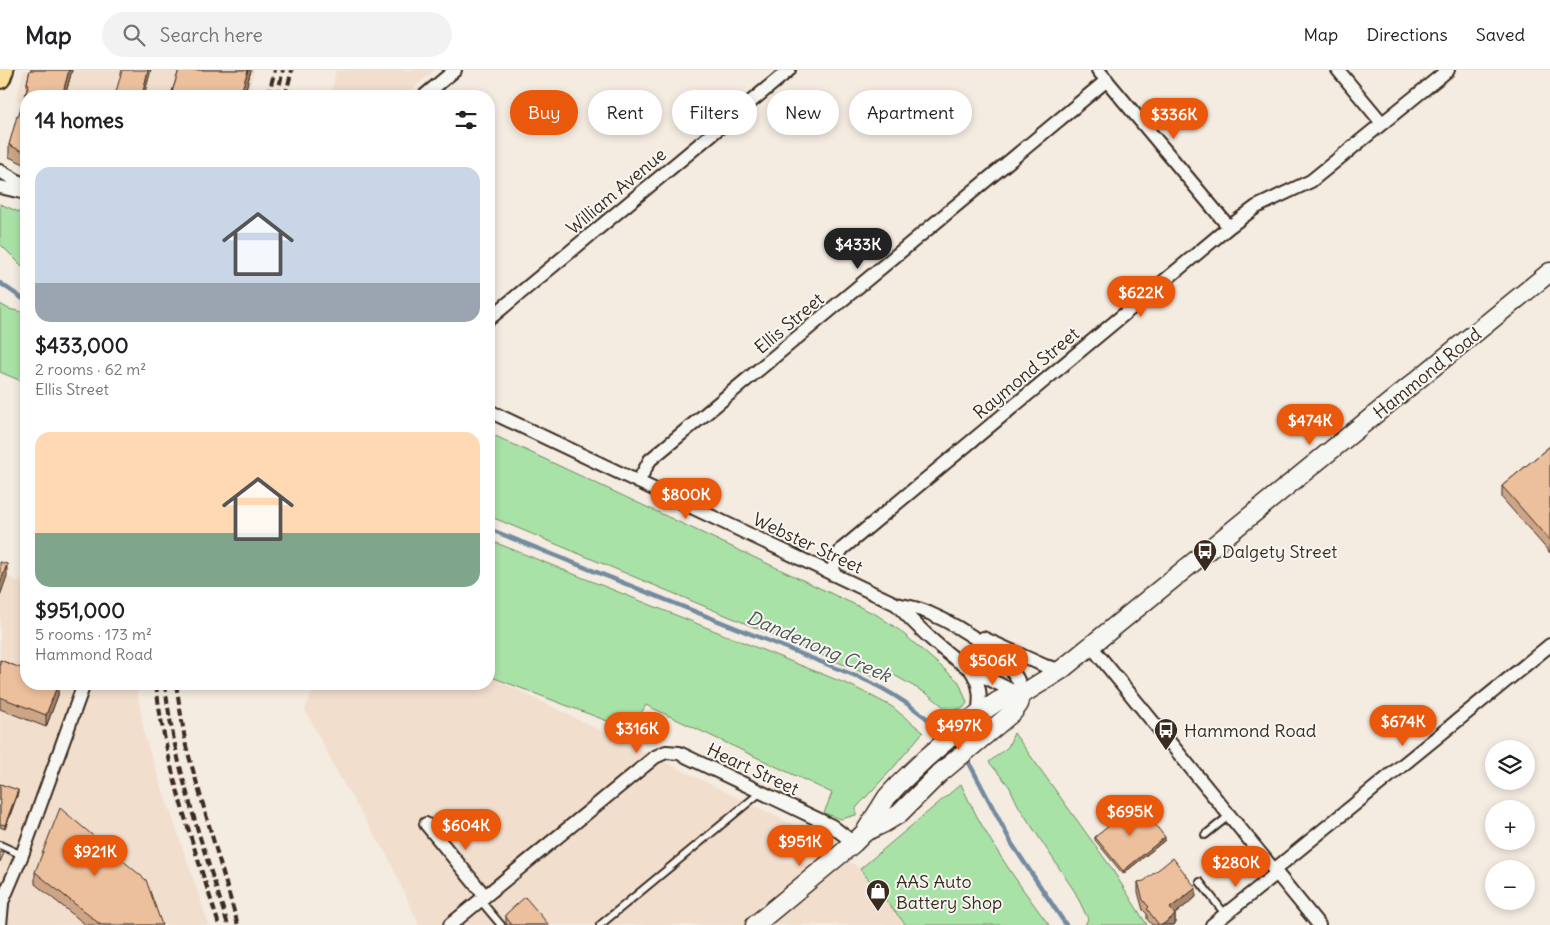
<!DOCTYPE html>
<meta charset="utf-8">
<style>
:root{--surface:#fff;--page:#f2f2f2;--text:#202124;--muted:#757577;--line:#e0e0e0;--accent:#ea580c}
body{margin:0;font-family:Delius,sans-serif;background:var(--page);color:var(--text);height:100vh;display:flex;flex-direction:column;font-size:19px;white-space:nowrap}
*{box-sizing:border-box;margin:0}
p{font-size:16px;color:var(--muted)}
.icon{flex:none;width:28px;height:28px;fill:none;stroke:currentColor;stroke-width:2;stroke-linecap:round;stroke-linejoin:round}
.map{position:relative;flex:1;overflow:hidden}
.panel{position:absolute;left:20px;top:20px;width:475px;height:600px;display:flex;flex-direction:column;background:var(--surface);border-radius:20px;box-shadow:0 2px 8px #0003}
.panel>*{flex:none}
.guide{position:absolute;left:510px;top:20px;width:475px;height:45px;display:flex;gap:10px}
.buttons{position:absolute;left:1485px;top:670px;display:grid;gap:10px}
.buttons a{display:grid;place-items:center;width:50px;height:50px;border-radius:50%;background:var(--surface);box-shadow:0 2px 8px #0003;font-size:25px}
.price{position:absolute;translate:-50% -42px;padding:0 11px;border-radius:18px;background:var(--accent);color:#fff;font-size:16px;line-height:32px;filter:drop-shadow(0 1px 2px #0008)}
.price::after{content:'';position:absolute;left:50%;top:30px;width:15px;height:11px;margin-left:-8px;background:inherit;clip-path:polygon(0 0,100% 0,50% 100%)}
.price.active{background:#222;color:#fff}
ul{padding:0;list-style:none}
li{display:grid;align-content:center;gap:10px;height:265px;padding:0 15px}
li span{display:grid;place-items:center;height:155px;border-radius:15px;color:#555}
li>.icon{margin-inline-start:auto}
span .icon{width:90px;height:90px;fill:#fffc;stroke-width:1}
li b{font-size:21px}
h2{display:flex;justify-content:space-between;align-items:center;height:60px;padding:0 15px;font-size:21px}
.pill{padding:0 18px;border-radius:22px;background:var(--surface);box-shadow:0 2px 8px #0003;font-size:18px;line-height:45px}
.pill.active{background:var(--accent);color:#fff}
header{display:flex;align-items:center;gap:30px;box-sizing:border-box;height:70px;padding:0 25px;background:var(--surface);border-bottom:1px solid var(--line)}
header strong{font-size:24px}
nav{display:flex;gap:28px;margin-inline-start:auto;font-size:18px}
.search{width:350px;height:45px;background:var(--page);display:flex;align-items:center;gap:12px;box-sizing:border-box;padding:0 18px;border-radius:28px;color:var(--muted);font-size:19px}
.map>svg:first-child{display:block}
.built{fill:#f2decd}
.green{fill:#a9e2a7;stroke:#728662}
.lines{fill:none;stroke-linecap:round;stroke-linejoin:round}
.stream{stroke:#738ba0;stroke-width:4.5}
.service-casing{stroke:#3b2a1e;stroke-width:10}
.minor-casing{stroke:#3b2a1e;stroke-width:16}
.secondary-casing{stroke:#3b2a1e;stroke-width:21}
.trunk-casing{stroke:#3b2a1e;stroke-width:24}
.service{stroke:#f6f6f2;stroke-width:6}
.minor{stroke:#f6f6f2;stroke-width:12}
.secondary{stroke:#f6f6f2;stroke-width:18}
.trunk{stroke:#fbdf96;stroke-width:20}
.rail{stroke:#3b2a1e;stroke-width:4;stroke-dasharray:8 4;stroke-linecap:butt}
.wall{fill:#cca587;stroke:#3b2a1e}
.shaded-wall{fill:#a6866e;stroke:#3b2a1e}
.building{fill:#edc09d;stroke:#3b2a1e}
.labels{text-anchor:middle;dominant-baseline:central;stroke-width:4;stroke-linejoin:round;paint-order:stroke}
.street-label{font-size:18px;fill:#3b2a1e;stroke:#f6f6f2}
.poi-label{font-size:18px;fill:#3b2a1e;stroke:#f6f6f2;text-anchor:start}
.water-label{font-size:19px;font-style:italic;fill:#525254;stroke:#f6f6f2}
</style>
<header>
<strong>Map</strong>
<div class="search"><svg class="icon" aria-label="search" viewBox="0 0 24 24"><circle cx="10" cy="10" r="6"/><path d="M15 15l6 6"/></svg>Search here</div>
<nav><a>Map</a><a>Directions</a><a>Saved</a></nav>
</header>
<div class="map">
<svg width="1550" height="855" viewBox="0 0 1550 855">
<rect width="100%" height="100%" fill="#f4ebe1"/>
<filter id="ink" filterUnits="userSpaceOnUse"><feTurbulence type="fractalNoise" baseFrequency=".02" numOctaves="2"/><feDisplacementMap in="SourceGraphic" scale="10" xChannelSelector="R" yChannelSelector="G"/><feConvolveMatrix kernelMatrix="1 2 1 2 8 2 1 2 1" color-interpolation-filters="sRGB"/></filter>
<g filter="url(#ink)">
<!-- built -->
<path class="built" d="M24 0H254L247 26H26V33L16 30Z
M336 0H435L404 26H331Z
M0 504 26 515V614H136L145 668 209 855H0Z
M489 606 814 765 860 799 906 855H419L389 789 339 706 305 639 316 614H489Z"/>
<!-- green -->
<path class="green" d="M0 134 26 145V200L0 174Z
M0 234 9 239 26 243V313L0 302Z
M489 363 877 545 899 560 959 612 967 633 963 638 949 641 929 625 885 600 878 609 489 446Z
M489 470 852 616 891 636 923 662 894 697 856 738V745L841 749 824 743 832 723 646 635 631 660 489 606Z
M1014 663 1110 796 1147 855H1085L1088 849 1075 822 1019 737 1009 716 989 692 1008 677Z
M961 714C983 764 1016 811 1049 855H906L860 799Z"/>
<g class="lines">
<!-- stream -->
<path class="stream" d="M0 213 26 231
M489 459 861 608C893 622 920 641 946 665
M966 687 1012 774 1066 855"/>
<!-- service casing -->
<g class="service-casing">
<path id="service" d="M1205 765 1230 745
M0 775 22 785
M1200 812 1225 844
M480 830 501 855
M600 855 761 722"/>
</g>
<!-- minor casing -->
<g class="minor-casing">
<path id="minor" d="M1098 0 1229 157
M1338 0 1382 53
M424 26 455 0
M0 101 26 116
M0 117 26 123
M489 249 789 0
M489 341 896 534C907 536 919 538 929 543 955 554 1024 593 1021 625 1005 617 988 609 972 600 943 583 919 558 896 534
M638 412 650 390 1107 10
M832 504 835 491 842 479 1229 157 1256 137 1311 111 1448 0
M983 568 1045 596 1061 600
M1091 576 1319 855
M970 599C981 614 981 628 978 644
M426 754 485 826
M1274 800 1550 575
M0 837 22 785 84 614
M0 855 2 835
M450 855 655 687 666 682 679 683 832 756 854 773
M1212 855 1277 803"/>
</g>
<!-- secondary casing -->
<g class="secondary-casing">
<path id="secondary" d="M865 762 884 753 899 744 939 704 1013 642 1019 634 1021 625
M755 855 854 773 865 762 887 727 897 716 925 689 973 648 998 631 1009 626 1021 625 1061 600 1550 202"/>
</g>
<!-- trunk casing -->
<g class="trunk-casing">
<path id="trunk" d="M0 8 3 0"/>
</g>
<!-- service -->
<use href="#service" class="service"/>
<!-- minor -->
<use href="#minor" class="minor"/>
<!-- secondary -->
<use href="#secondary" class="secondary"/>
<!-- trunk -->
<use href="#trunk" class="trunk"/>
<!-- rail -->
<path class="rail" d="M268 26 275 0
M277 26 283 0
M285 26 292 0
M156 614C165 696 194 776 219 855
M165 614C174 697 203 775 228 855
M176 614 186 676 238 855"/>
</g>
<!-- wall -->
<path class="wall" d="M30 0H72L65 26H26V95L9 87V75L27 19V13Z
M179 0H251L244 26H172V22Z
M1550 376V483L1502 428V416Z
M0 590 58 614V625L46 657 0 639Z
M0 714 18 723 5 759 0 757Z
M1095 767 1165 770 1123 804 1095 770Z
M35 802 162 855H86L35 814Z
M1138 812 1196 827 1175 844V854L1174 855H1152L1147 849V844L1143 840 1138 822Z
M506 844 549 855H506Z"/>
<!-- shaded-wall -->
<path class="shaded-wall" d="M69 0H72L65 26H62Z
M148 0H151L144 26H142Z
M248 0H251L244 26H240Z
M7 494V506L0 526V514Z
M58 614V625L46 657V645Z
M18 720V723L5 759V755Z
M1165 767V770L1123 804V801Z
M1196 818V827L1170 848V838Z
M1175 845V854L1174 855H1162Z"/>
<!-- building -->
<path class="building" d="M30 0H69L62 26H26V83L9 75 17 46 18 47 29 14 27 13Z
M122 0H148L142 26H115Z
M179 0H248L240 26H187L172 22Z
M1550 376V471L1502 416Z
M0 492 7 494 0 514Z
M0 590 26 600V614H58L46 645 0 627Z
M0 714 18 720 5 755 0 754Z
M1138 733 1165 767 1123 801 1095 767Z
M60 738 146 810 162 855H101L35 802Z
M0 782 4 783 0 792Z
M1173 788 1196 818 1170 838 1175 845 1162 855H1159L1147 839 1149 837 1143 830 1138 812 1144 811Z
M525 827 549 855H512L506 847V844Z"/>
</g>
<!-- icons -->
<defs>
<g id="bus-pin" transform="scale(1.25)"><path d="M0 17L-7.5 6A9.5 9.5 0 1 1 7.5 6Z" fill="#3b2a1e" stroke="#f6f6f2"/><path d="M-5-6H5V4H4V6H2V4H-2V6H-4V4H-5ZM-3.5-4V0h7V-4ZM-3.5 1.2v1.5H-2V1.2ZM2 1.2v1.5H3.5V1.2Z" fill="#fff"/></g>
<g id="shop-pin" transform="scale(1.25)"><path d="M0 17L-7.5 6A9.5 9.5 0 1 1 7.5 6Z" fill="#3b2a1e" stroke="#f6f6f2"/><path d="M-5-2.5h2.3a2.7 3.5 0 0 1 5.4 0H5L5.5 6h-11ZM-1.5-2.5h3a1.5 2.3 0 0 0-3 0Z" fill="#fff"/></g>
</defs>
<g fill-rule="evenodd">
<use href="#bus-pin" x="1205" y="481"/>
<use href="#bus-pin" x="1166" y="660"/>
<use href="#shop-pin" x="878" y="821"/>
</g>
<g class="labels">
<!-- street labels -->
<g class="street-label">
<text transform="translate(616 121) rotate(-40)">William Avenue</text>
<text transform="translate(789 253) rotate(-40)">Ellis Street</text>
<text transform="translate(1026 303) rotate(-40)">Raymond Street</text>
<text transform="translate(1427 303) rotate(-39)">Hammond Road</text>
<text transform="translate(808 473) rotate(25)">Webster Street</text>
<text transform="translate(753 699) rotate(25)">Heart Street</text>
</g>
<!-- poi labels -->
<g class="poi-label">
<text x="1222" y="481">Dalgety Street</text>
<text x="1184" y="660">Hammond Road</text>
<text x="896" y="811">AAS Auto<tspan x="896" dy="21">Battery Shop</tspan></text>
</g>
<!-- water labels -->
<g class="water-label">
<text transform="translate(819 576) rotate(23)">Dandenong Creek</text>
</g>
</g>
</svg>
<div class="buttons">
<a><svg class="icon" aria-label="layers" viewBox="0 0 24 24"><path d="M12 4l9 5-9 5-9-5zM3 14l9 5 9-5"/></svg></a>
<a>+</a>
<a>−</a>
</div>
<b class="price" style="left:1174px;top:70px">$336K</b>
<b class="price active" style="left:858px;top:200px">$433K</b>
<b class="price" style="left:1141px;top:248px">$622K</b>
<b class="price" style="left:1310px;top:376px">$474K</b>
<b class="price" style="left:686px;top:450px">$800K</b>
<b class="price" style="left:993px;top:616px">$506K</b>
<b class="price" style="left:1403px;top:677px">$674K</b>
<b class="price" style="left:959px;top:681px">$497K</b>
<b class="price" style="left:637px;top:684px">$316K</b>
<b class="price" style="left:1130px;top:767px">$695K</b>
<b class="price" style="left:466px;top:781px">$604K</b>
<b class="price" style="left:800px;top:797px">$951K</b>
<b class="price" style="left:95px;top:807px">$921K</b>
<b class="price" style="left:1236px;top:818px">$280K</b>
<div class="guide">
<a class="pill active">Buy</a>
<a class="pill">Rent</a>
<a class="pill">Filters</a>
<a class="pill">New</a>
<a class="pill">Apartment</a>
</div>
<section class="panel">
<h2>14 homes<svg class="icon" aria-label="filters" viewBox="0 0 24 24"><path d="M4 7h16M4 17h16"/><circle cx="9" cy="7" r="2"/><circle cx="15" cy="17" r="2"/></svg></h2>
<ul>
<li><span style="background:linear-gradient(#c9d6e8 75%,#9aa5b1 0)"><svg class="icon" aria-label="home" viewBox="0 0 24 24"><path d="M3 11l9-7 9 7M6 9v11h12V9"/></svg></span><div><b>$433,000</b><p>2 rooms · 62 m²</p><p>Ellis Street</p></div></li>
<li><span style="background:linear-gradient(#ffd9b3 65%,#7fa58c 0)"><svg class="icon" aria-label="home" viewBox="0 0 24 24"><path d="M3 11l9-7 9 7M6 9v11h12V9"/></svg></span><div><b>$951,000</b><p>5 rooms · 173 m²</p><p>Hammond Road</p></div></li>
</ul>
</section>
</div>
